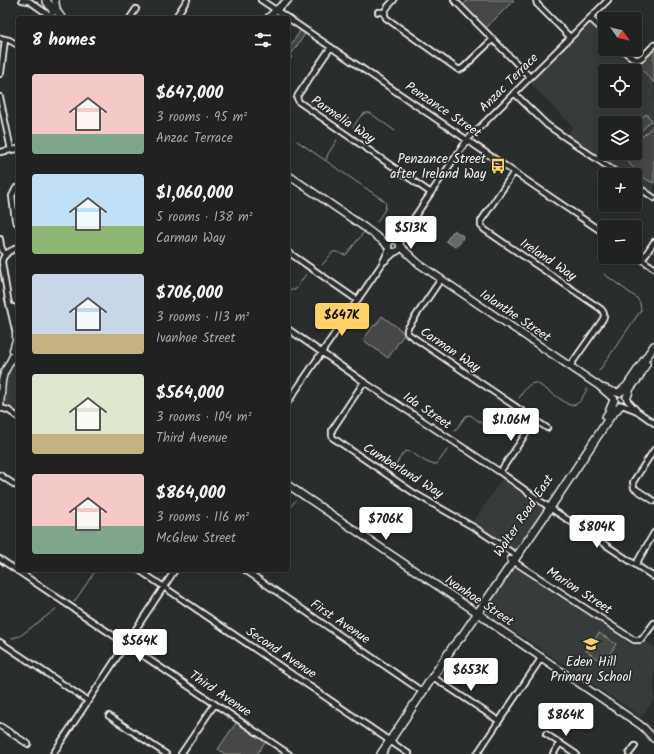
<!DOCTYPE html>
<meta charset="utf-8">
<style>
:root{--surface:#202222;--page:#2d2f2f;--text:#f1f3f6;--muted:#a2a4a5;--line:#3d3f40;--accent:#ffd166}
body{margin:0;font-family:Kalam,sans-serif;background:var(--page);color:var(--text);height:100vh;display:flex;flex-direction:column;font-size:15px;white-space:nowrap}
*{box-sizing:border-box;margin:0}
p{font-size:13px;color:var(--muted)}
.icon{flex:none;width:22px;height:22px;fill:none;stroke:currentColor;stroke-width:2;stroke-linecap:round;stroke-linejoin:round}
.map{position:relative;flex:1;overflow:hidden}
.panel{position:absolute;left:16px;top:16px;width:274px;height:556px;display:flex;flex-direction:column;background:var(--surface);border-radius:4px;box-shadow:0 2px 10px #0003,0 0 0 1px var(--line)}
.panel>*{flex:none}
.needle{width:26px;rotate:124deg}
.tools{position:absolute;left:598px;top:12px;display:grid;gap:8px}
.tools a{display:grid;place-items:center;width:44px;height:44px;border-radius:4px;background:var(--surface);box-shadow:0 2px 10px #0003,0 0 0 1px var(--line);font-size:20px}
.price{position:absolute;translate:-50% -34px;padding:0 9px;border-radius:4px;background:#fff;color:#222;font-size:13px;line-height:26px;filter:drop-shadow(0 1px 2px #0008)}
.price::after{content:'';position:absolute;left:50%;top:24px;width:12px;height:9px;margin-left:-6px;background:inherit;clip-path:polygon(0 0,100% 0,50% 100%)}
.price.on{background:var(--accent);color:#111}
ul{padding:0;list-style:none}
li{display:flex;align-items:center;gap:12px;height:100px;padding:0 16px}
li span{display:grid;place-items:center;flex:none;width:112px;height:80px;border-radius:4px;color:#555}
li>.icon{margin-inline-start:auto}
span .icon{width:48px;height:48px;fill:#fffc;stroke-width:1}
li b{font-size:17px}
h2{display:flex;justify-content:space-between;align-items:center;height:48px;padding:0 16px;font-size:17px}
.map>svg:first-child{display:block}
.built{fill:#373a3a;fill-rule:evenodd}
.green{fill:#444645;stroke:#9c9c96}
.water{fill:#676866;stroke:#9f9f9a}
.lines{fill:none;stroke-linecap:round;stroke-linejoin:round}
.stream{stroke:#9f9f9a;stroke-width:1}
.minor-casing{stroke:#f4f1e8;stroke-width:8}
.tertiary-casing{stroke:#f4f1e8;stroke-width:9}
.primary-casing{stroke:#f4f1e8;stroke-width:10}
.minor{stroke:#2a2d2e;stroke-width:4.5}
.tertiary{stroke:#2a2d2e;stroke-width:6}
.primary{stroke:#2a2d2e;stroke-width:7}
.labels{text-anchor:middle;dominant-baseline:central;stroke-width:3.5;stroke-linejoin:round;paint-order:stroke}
.street-label{font-size:13px;fill:#f4f1e8;stroke:#2a2d2e}
.poi-label{font-size:13px;fill:#f4f1e8;stroke:#2a2d2e;text-anchor:end}
</style>
<div class="map">
<svg width="654" height="754" viewBox="0 0 654 754">
<rect width="100%" height="100%" fill="#2a2d2e"/>
<filter id="ink" filterUnits="userSpaceOnUse"><feTurbulence type="fractalNoise" baseFrequency=".025" numOctaves="2"/><feDisplacementMap in="SourceGraphic" scale="8" xChannelSelector="R" yChannelSelector="G"/><feConvolveMatrix kernelMatrix="1 2 1 2 8 2 1 2 1" color-interpolation-filters="sRGB"/></filter>
<g filter="url(#ink)">
<!-- built -->
<path class="built" d="M590 18 605 32V49H622L654 83V198L635 185V175H620L565 137 573 127 527 80ZM605 71H635V101H605ZM605 123H635V153H605Z
M18 345V417L0 408 2 381Z
M504 476 546 505 514 554 471 525Z
M514 561 631 639H642L654 647V701H653L641 717 495 618H485L478 614Z"/>
<!-- green -->
<path class="green" d="M468 0H514L484 30 461 7Z
M302 28 307 31 290 56 292 57 288 63V49Z
M654 45V83L630 56 637 60Z
M646 114 652 120 640 132 635 128V125Z
M654 125V183C643 179 632 169 627 159L628 153H635V144Z
M382 316 401 330 402 332 407 331 408 334 402 337 388 358 363 340 374 325 375 326Z
M599 633 616 644 604 663 586 651Z
M238 720 267 739 257 754H225L218 749Z"/>
<!-- water -->
<path class="water" d="M454 230 463 236C463 239 459 246 455 247L446 241Z"/>
<g class="lines">
<!-- stream -->
<path class="stream" d="M353 127C358 121 361 111 370 113L395 131
M297 141 383 200 386 203 385 209 377 222
M326 160 328 154 337 140
M322 265 333 252C340 251 341 255 346 255L364 232
M288 289 291 290H295L306 274
M599 371 641 310 640 303 637 298 604 274
M519 398C524 391 528 382 537 383L569 405C580 406 582 398 587 389
M455 431 466 416 469 415 472 416C479 421 493 435 501 426 504 423 506 419 508 415
M393 469 403 453 406 451C417 453 426 466 437 464L448 449
M288 511 295 501
M74 602 96 570
M12 638 20 636 56 609"/>
<!-- minor casing -->
<g class="minor-casing">
<path id="minor" d="M22 0 29 1 49 15 57 11
M261 0 288 18
M394 0C389 6 382 10 386 18L459 70 463 68 493 39
M454 0 530 77
M536 0 537 4 570 37
M378 12H384
M130 18 136 9
M175 18 187 0
M288 18 605 234
M590 18 605 32
M0 38 9 40 18 45
M331 47 298 95 297 98 299 102 431 193
M622 49C640 66 639 60 654 45
M0 74 1 73 5 39
M514 93 547 125 620 175
M0 97 11 150
M0 152 11 150 18 149
M514 172 481 221V226L485 230 601 309C604 312 605 315 603 319L570 366
M635 185 654 198
M16 188 12 196 15 220 18 224
M0 239C1 246 1 250 6 255
M396 240 407 228 467 140 608 0
M400 243 404 233
M288 252 357 300
M635 255 654 268
M642 260 654 242
M385 261 394 253
M441 279 407 329V333L547 428
M13 307 18 325
M288 329 364 382 500 472 550 508 654 577
M16 334 8 299 2 262C4 251 11 252 18 247
M364 382 332 430V435L333 438 414 493 475 528 517 556
M627 400 637 411 654 423
M288 402 382 264 389 249
M622 405 635 410
M0 408 8 410 18 417
M654 450 633 482 634 488 654 501
M500 472 535 420
M0 475 18 487
M0 559 289 754
M510 559 634 640H640L642 639 654 623
M636 564 654 533
M139 570 409 754
M245 570 423 692
M0 642 88 701
M433 677 499 721
M109 716 166 754
M0 726 28 744
M546 734 576 754
M53 754 175 570
M181 754 215 704
M477 754 542 657
M553 754 560 743
M629 754 635 746"/>
</g>
<!-- tertiary casing -->
<g class="tertiary-casing">
<path id="tertiary" d="M55 0 57 11 62 18
M268 18 276 10 288 0
M288 175 364 227 384 242 388 247
M388 246a6 6 0 1 1 12 0a6 6 0 1 1-12 0Z
M401 247 419 264 599 386 614 399
M13 350 16 340V334H18
M604 388 611 391 619 393
M0 408 2 381 4 373 11 360 18 345
M288 485 485 618 492 624 639 724 644 728 654 739"/>
</g>
<!-- primary casing -->
<g class="primary-casing">
<path id="primary" d="M46 0 52 9
M620 392 627 386 654 346
M627 397 630 388 639 377 646 364
M606 417 609 412 614 400
M381 754 454 645 462 636 550 508 610 417 620 406"/>
</g>
<!-- minor -->
<use href="#minor" class="minor"/>
<!-- tertiary -->
<use href="#tertiary" class="tertiary"/>
<!-- primary -->
<use href="#primary" class="primary"/>
</g>
</g>
<!-- icons -->
<defs>
<g id="bus-bare" transform="scale(1.2)"><path d="M-5-6H5V4H4V6H2V4H-2V6H-4V4H-5ZM-3.5-4V0h7V-4ZM-3.5 1.2v1.5H-2V1.2ZM2 1.2v1.5H3.5V1.2Z" fill="#ffd166" stroke="#2a2d2e" stroke-width="2.5" paint-order="stroke"/></g>
<g id="school-bare" transform="scale(1.2)"><path d="M0-5L7-2L0 1L-7-2ZM-4 1L0 2.5L4 1V4Q0 6-4 4Z" fill="#ffd166" stroke="#2a2d2e" stroke-width="2.5" paint-order="stroke"/></g>
</defs>
<g fill-rule="evenodd">
<use href="#bus-bare" x="498" y="166"/>
<use href="#school-bare" x="591" y="644"/>
</g>
<g class="labels">
<!-- street labels -->
<g class="street-label">
<text transform="translate(509 83) rotate(-45)">Anzac Terrace</text>
<text transform="translate(443 110) rotate(34)">Penzance Street</text>
<text transform="translate(343 120) rotate(34)">Parmelia Way</text>
<text transform="translate(548 260) rotate(34)">Ireland Way</text>
<text transform="translate(515 316) rotate(34)">Iolanthe Street</text>
<text transform="translate(450 350) rotate(34)">Carman Way</text>
<text transform="translate(427 411) rotate(34)">Ida Street</text>
<text transform="translate(403 471) rotate(32)">Cumberland Way</text>
<text transform="translate(524 516) rotate(-56)">Walter Road East</text>
<text transform="translate(579 591) rotate(33)">Marion Street</text>
<text transform="translate(479 601) rotate(34)">Ivanhoe Street</text>
<text transform="translate(340 622) rotate(34)">First Avenue</text>
<text transform="translate(281 653) rotate(34)">Second Avenue</text>
<text transform="translate(220 694) rotate(34)">Third Avenue</text>
</g>
<!-- poi labels -->
<g class="poi-label">
<text x="486" y="159">Penzance Street<tspan x="486" dy="15">after Ireland Way</tspan></text>
<text x="591" y="662" text-anchor="middle">Eden Hill<tspan x="591" dy="15">Primary School</tspan></text>
</g>
</g>
</svg>
<div class="tools">
<a><svg class="needle" viewBox="-14 -14 28 28"><path d="M0-13l5 13h-10z" fill="#e53935"/><path d="M0 13l5-13h-10z" fill="#a2a4a5"/></svg></a>
<a><svg class="icon" aria-label="locate" viewBox="0 0 24 24"><circle cx="12" cy="12" r="6"/><path d="M12 2v4M12 18v4M2 12h4M18 12h4"/></svg></a>
<a><svg class="icon" aria-label="layers" viewBox="0 0 24 24"><path d="M12 4l9 5-9 5-9-5zM3 14l9 5 9-5"/></svg></a>
<a>+</a>
<a>−</a>
</div>
<b class="price" style="left:411px;top:250px">$513K</b>
<b class="price on" style="left:342px;top:337px">$647K</b>
<b class="price" style="left:511px;top:442px">$1.06M</b>
<b class="price" style="left:386px;top:541px">$706K</b>
<b class="price" style="left:597px;top:549px">$804K</b>
<b class="price" style="left:140px;top:663px">$564K</b>
<b class="price" style="left:471px;top:692px">$653K</b>
<b class="price" style="left:566px;top:737px">$864K</b>
<section class="panel">
<h2>8 homes<svg class="icon" aria-label="filters" viewBox="0 0 24 24"><path d="M4 7h16M4 17h16"/><circle cx="9" cy="7" r="2"/><circle cx="15" cy="17" r="2"/></svg></h2>
<ul>
<li><span style="background:linear-gradient(#f6c9c9 75%,#7fa58c 0)"><svg class="icon" aria-label="home" viewBox="0 0 24 24"><path d="M3 11l9-7 9 7M6 9v11h12V9"/></svg></span><div><b>$647,000</b><p>3 rooms · 95 m²</p><p>Anzac Terrace</p></div></li>
<li><span style="background:linear-gradient(#bfe0f5 65%,#8fb573 0)"><svg class="icon" aria-label="home" viewBox="0 0 24 24"><path d="M3 11l9-7 9 7M6 9v11h12V9"/></svg></span><div><b>$1,060,000</b><p>5 rooms · 138 m²</p><p>Carman Way</p></div></li>
<li><span style="background:linear-gradient(#c9d6e8 75%,#c2b280 0)"><svg class="icon" aria-label="home" viewBox="0 0 24 24"><path d="M3 11l9-7 9 7M6 9v11h12V9"/></svg></span><div><b>$706,000</b><p>3 rooms · 113 m²</p><p>Ivanhoe Street</p></div></li>
<li><span style="background:linear-gradient(#dfe7d0 75%,#c2b280 0)"><svg class="icon" aria-label="home" viewBox="0 0 24 24"><path d="M3 11l9-7 9 7M6 9v11h12V9"/></svg></span><div><b>$564,000</b><p>3 rooms · 104 m²</p><p>Third Avenue</p></div></li>
<li><span style="background:linear-gradient(#f6c9c9 65%,#7fa58c 0)"><svg class="icon" aria-label="home" viewBox="0 0 24 24"><path d="M3 11l9-7 9 7M6 9v11h12V9"/></svg></span><div><b>$864,000</b><p>3 rooms · 116 m²</p><p>McGlew Street</p></div></li>
</ul>
</section>
</div>
